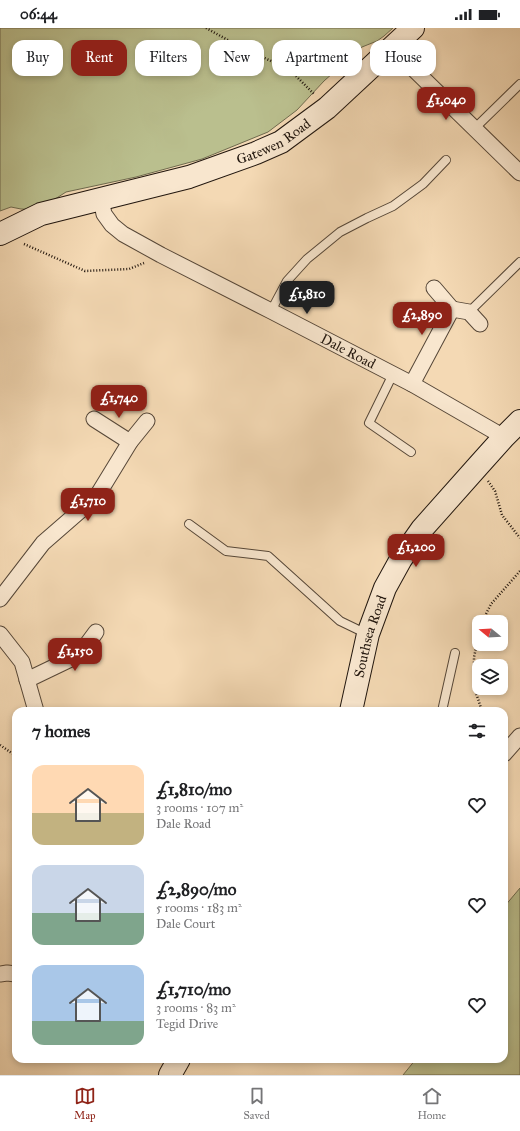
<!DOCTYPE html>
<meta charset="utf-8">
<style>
:root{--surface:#fff;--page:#f2f2f2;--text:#202124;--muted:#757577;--line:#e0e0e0;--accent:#8f2418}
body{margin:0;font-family:"IM FELL Great Primer",serif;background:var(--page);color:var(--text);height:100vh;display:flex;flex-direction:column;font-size:15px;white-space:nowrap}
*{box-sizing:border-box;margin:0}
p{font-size:13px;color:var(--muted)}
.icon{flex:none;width:22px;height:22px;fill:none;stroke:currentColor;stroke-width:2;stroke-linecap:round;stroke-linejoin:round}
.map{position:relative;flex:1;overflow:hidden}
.drawer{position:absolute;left:12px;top:679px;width:496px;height:356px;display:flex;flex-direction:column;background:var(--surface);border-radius:12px;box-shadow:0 2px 6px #0003}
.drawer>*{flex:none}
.top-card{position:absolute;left:12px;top:12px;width:496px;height:36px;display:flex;gap:8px}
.needle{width:26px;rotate:288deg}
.buttons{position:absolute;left:472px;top:587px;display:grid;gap:8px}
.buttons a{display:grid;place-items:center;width:36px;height:36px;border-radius:8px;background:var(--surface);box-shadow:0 2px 6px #0003;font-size:20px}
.price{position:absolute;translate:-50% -34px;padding:0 9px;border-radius:8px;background:var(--accent);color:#fff;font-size:13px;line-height:26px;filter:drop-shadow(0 1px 2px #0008)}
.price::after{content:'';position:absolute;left:50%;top:24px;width:12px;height:9px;margin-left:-6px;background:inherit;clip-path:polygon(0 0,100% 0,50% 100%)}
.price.on{background:#222;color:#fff}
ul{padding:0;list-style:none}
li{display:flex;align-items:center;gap:12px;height:100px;padding:0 20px}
li span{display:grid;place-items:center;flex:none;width:112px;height:80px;border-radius:12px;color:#555}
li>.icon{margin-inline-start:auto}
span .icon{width:48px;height:48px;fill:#fffc;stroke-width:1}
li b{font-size:17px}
h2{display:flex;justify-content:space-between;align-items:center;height:48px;padding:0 20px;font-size:17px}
.tag{padding:0 14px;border-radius:12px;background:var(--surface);box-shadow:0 2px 6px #0003;font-size:14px;line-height:36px}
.tag.on{background:var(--accent);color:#fff}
.status{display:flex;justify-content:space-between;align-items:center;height:28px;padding:0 20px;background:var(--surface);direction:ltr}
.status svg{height:11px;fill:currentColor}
.tab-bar{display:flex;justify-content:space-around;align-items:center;height:56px;border-top:1px solid var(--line);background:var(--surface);font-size:11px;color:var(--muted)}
.tab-bar a{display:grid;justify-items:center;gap:2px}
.tab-bar .on{color:var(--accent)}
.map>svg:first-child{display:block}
.green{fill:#babf8e;stroke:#6e6a4e}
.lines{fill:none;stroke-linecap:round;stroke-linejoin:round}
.lane-casing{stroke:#564738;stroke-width:10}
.street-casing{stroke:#564738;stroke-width:17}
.secondary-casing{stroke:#21160e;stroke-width:24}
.path{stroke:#21160e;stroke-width:2.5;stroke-dasharray:1 2;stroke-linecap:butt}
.lane{stroke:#f8e6ce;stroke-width:8}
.street{stroke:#f8e6ce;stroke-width:15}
.secondary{stroke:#f8e6ce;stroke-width:22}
.labels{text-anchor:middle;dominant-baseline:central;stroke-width:3;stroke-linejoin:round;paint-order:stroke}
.street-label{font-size:14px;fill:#21160e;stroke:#f8e6ce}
</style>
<div class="status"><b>06:44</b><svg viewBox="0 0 49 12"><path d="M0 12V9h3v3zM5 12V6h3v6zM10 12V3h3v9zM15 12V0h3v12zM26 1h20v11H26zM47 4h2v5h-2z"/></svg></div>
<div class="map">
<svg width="520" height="1047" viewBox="0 0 520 1047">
<rect width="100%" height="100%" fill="#f4d9b4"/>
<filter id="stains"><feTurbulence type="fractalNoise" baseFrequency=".005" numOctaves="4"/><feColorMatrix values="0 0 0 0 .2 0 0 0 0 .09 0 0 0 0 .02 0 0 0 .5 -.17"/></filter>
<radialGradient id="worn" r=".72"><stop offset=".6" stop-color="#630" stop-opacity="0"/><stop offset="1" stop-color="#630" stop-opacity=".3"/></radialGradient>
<!-- green -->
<path class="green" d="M0 0H393L384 8 377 13 362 19 324 53 297 82 268 104 202 131 136 149 66 164 38 182 21 181 11 179 0 183Z
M520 860V1047H403L416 1031H504V879Z"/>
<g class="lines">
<!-- lane casing -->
<g class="lane-casing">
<path id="lane" d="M474 101 520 56
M271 283 287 253 307 231 340 204 367 190 393 178 423 156 446 132
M469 284 520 234
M393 346 369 395 411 424
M189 496 226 523 268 528 340 593 367 606
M442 683 455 625"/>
</g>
<!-- street casing -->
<g class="street-casing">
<g id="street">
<path d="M392 20 520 145"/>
<path id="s1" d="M101 171 104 186 112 197 123 206 161 227 271 283 412 356 504 409"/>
<path d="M452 281 469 284 480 296"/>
<path d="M412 356 452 281 434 260"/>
<path d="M94 391 130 414"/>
<path d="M0 571 43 515 97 468 130 414 147 393"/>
<path d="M0 606 22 634 36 683"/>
<path d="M27 652 79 627 96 604"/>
<path d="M504 726 520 708"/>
<path d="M0 946 7 945 16 946"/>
</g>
</g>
<!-- secondary casing -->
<g class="secondary-casing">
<g id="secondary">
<path id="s2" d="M0 206 41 186 189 149 256 125 281 114 327 80 413 0"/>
<path id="s3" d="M351 683 368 606 385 560 401 531 422 501 478 438 504 409 520 393"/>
<path d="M170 1047 179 1031"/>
</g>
</g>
<!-- path -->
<path class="path" d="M206 0 235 16 271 33 296 48 314 66
M24 216 85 243 129 241 144 235
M488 453 495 463 502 487 520 510
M482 594 491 576 520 543
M479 607 474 629V659L482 683
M0 717 16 728"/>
<!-- lane -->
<use href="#lane" class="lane"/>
<!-- street -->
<use href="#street" class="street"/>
<!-- secondary -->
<use href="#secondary" class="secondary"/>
</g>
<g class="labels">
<!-- street labels -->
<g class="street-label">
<text stroke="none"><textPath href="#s2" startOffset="290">Gatewen Road</textPath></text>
<text stroke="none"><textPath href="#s1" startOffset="297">Dale Road</textPath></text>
<text stroke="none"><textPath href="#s3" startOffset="77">Southsea Road</textPath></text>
</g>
</g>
<rect width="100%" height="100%" filter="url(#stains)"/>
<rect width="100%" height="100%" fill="url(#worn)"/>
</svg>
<div class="buttons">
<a><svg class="needle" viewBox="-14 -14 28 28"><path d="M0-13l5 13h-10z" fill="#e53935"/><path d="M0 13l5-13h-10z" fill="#757577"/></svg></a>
<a><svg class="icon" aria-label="layers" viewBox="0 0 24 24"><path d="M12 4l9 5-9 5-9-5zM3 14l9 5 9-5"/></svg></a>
</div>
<b class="price" style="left:446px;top:93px">£1,040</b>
<b class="price on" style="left:307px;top:287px">£1,810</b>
<b class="price" style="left:422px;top:308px">£2,890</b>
<b class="price" style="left:119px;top:391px">£1,740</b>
<b class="price" style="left:88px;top:494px">£1,710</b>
<b class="price" style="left:416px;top:540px">£1,200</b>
<b class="price" style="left:75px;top:644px">£1,150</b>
<div class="top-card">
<a class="tag">Buy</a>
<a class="tag on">Rent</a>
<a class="tag">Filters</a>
<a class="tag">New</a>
<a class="tag">Apartment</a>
<a class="tag">House</a>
</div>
<section class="drawer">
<h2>7 homes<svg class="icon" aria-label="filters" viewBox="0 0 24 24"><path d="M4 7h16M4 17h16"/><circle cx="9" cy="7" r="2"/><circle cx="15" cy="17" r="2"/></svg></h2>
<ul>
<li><span style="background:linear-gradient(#ffd9b3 60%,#c2b280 0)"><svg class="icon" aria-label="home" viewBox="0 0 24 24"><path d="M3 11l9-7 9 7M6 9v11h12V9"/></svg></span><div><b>£1,810/mo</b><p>3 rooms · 107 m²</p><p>Dale Road</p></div><svg class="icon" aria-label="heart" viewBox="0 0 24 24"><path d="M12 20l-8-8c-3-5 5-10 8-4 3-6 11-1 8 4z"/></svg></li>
<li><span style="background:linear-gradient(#c9d6e8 60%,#7fa58c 0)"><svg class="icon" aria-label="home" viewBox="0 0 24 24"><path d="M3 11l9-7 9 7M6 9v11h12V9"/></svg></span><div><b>£2,890/mo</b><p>5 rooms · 183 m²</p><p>Dale Court</p></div><svg class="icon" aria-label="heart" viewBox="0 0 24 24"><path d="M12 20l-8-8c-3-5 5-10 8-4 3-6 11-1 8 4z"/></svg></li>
<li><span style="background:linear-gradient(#a9c7e8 70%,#7fa58c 0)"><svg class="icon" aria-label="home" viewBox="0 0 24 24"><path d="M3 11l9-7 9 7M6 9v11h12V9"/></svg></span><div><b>£1,710/mo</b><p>3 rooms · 83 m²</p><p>Tegid Drive</p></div><svg class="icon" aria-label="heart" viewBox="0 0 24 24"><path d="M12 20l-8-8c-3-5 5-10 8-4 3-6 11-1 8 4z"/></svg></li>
</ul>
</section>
</div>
<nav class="tab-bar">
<a class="on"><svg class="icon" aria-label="map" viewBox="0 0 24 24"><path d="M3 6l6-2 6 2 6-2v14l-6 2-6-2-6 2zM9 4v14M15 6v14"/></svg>Map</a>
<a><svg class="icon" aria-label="saved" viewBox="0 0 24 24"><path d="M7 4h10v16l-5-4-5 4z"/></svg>Saved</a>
<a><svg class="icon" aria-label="home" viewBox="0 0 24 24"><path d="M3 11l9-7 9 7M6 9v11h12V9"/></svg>Home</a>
</nav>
